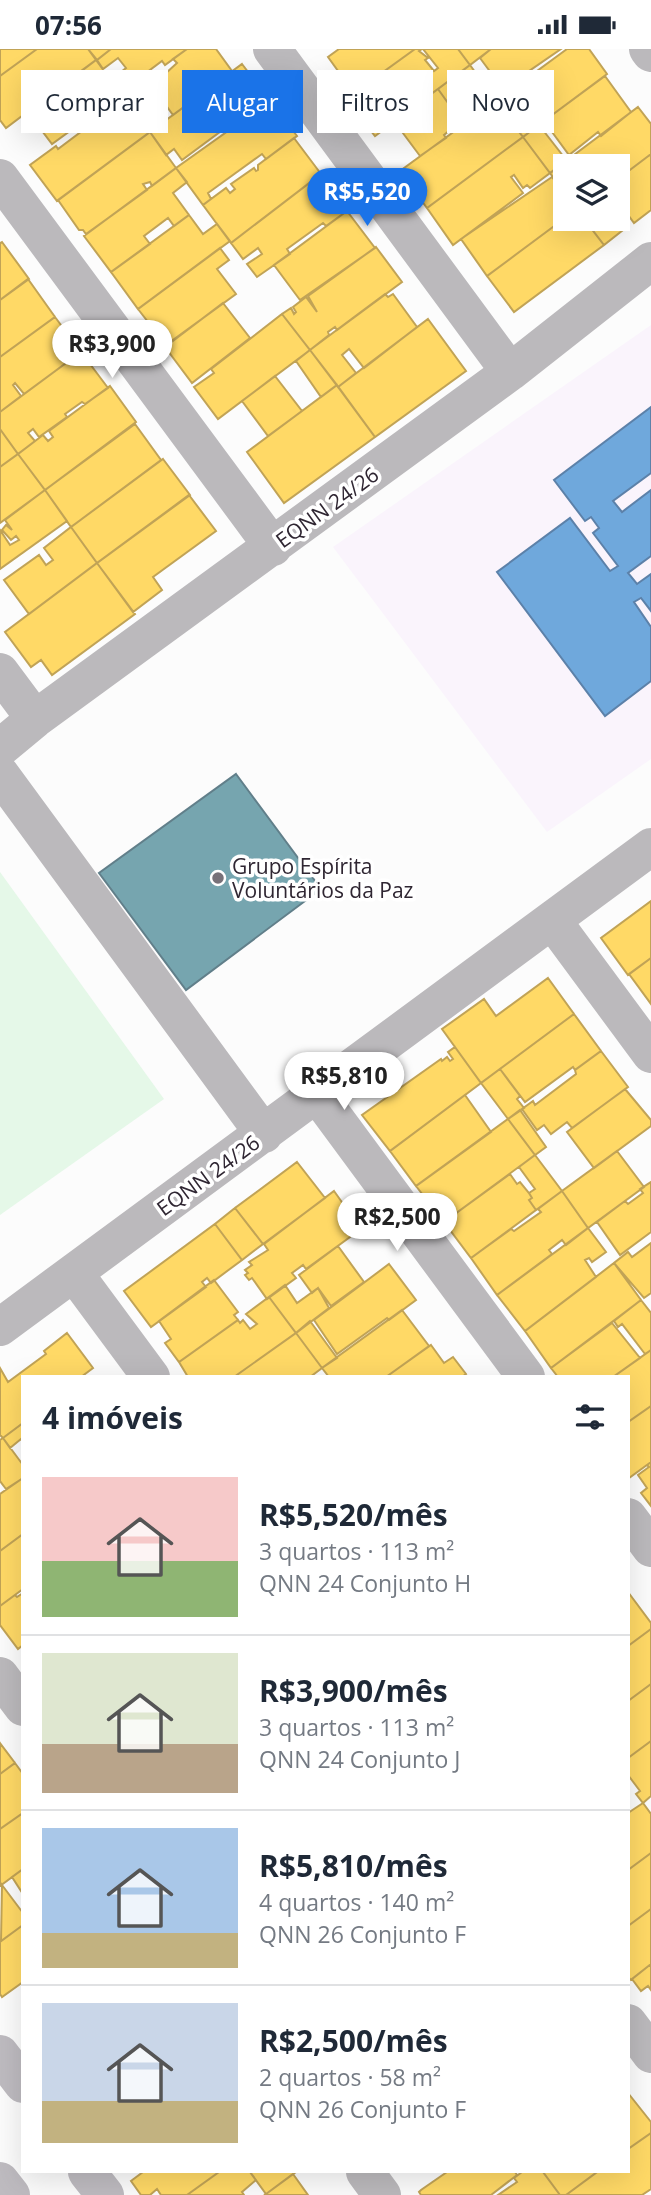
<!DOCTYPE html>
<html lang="pt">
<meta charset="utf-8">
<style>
:root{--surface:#fff;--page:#f2f2f3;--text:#1f2937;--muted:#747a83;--line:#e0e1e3;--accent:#1a73e8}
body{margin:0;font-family:"Open Sans",sans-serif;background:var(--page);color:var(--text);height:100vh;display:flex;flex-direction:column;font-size:26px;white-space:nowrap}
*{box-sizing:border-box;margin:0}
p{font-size:23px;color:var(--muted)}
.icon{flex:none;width:38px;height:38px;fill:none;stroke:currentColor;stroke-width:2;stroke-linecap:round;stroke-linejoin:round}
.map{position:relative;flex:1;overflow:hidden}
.sheet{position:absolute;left:21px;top:1326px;width:609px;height:798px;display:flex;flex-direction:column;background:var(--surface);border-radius:0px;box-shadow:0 7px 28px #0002}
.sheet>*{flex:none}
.guide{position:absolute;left:21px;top:21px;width:609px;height:63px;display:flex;gap:14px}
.fabs{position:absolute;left:553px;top:105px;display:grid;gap:14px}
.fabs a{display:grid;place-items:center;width:77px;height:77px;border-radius:0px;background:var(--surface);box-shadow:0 7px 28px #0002;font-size:35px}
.price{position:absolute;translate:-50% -60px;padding:0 16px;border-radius:24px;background:#fff;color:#222;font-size:23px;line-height:46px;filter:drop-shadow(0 2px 4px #0008)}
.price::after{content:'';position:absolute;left:50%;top:42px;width:21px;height:16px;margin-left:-10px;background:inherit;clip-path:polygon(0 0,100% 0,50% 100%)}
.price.active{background:var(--accent);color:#fff}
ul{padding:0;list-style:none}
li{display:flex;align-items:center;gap:21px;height:175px;padding:0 21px}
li+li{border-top:2px solid var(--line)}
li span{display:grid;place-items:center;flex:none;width:196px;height:140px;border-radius:0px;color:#555}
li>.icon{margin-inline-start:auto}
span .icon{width:84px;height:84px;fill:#fffc;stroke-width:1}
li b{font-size:30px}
h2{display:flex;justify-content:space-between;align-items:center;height:84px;padding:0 21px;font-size:30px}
.chip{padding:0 24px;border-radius:0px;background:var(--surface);box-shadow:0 7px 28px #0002;font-size:24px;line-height:63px}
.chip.active{background:var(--accent);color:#fff}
.status{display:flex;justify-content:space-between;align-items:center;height:49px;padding:0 35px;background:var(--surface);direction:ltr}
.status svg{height:19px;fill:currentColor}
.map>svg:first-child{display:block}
.built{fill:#faf4fc}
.green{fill:#e5f8e8}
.homes{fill:#ffd966;stroke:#c1a356;stroke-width:2}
.schools{fill:#6fa8dc;stroke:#5c81a9;stroke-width:2}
.public{fill:#76a5af;stroke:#617f8a;stroke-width:2}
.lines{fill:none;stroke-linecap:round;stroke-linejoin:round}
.street{stroke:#bbb9bc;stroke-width:38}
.primary{stroke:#bebbc0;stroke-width:38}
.poi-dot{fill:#777179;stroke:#fff;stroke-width:2.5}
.labels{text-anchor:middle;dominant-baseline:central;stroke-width:7;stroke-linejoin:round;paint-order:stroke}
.street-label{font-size:21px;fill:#2f2632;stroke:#fff}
.poi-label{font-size:21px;fill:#2f2632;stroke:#fff;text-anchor:start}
</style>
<div class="status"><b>07:56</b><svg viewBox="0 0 49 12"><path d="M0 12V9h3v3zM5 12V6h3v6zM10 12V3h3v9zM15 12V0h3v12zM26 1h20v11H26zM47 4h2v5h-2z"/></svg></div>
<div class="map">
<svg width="651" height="2146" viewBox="0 0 651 2146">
<rect width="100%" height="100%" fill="#fcfcfc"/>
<!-- built -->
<path class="built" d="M651 276V710L547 783 333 498Z"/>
<!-- green -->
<path class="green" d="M0 823 164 1050 0 1166Z"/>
<!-- homes -->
<path class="homes" d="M0 0H37L0 27Z
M37 0H88L96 11 6 79 0 71V27Z
M88 0H111L97 11Z
M111 0H187L165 16 162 12 138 30 141 34 123 47 111 31 126 19 118 9 103 20 97 11Z
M187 0H216L232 22 173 66 152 37 177 14 173 10Z
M339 0H415L354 44 328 8Z
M415 0H422L419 2 428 9 425 11 434 22 438 19 423 0H458L470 16 375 87 346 50Z
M458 0H491L470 16Z
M491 0H561L503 40 480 9Z
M567 0H589L607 25 544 72 539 65 535 68 540 75 523 88 496 52Z
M96 11 123 48 99 66 85 44 83 45 96 63 52 95 27 62Z
M242 15 270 52 226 83 224 80 182 111 174 100 166 106 150 83Z
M470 16 496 52 482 63 479 59 461 72 438 40Z
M605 27 631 63 601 87 598 83 569 106 544 72Z
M438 40 461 72 444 86 446 89 420 107 394 72Z
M270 52 297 87 266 110 262 105 208 144 211 150 203 156 176 119Z
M496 52 523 88 427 159 400 122Z
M114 58 124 73 136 65 150 83 57 152 30 116 56 97 58 100Z
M638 58 651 75V105L618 130V117H584L579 111 577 113 580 117H565V145L550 124Z
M539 76 567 112 550 124 523 88Z
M150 83 176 119 152 137 150 133 143 135 147 141 86 185 83 181H79L58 151Z
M523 88 550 124 530 139 527 136 523 139 514 126 511 128 523 144 453 196 427 159Z
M294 89 321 125 231 194 203 156 226 139 230 144 235 140 231 135 254 119 256 122 258 121V116Z
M651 105V161L634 174 618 152V130Z
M176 119 187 133 173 144 189 166 174 177 168 169 144 187 150 195 111 223 84 187Z
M321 125 347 162 326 177 323 174 287 200 290 205 257 228 247 215 262 205 258 199 243 210 231 194Z
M552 128 565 145V169L487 227 461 190Z
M347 162 375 199 300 251 274 216Z
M189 166 203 185 217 175 230 192 138 260 111 223Z
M565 169 584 170 604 196 514 263 487 227Z
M584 170H615L623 181 604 196Z
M2 193 29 230 0 251V194Z
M376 198 402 233 337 281 335 278 328 283 329 286 310 301 282 265 291 259 294 265 296 263 293 258 306 248 317 263 308 247Z
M220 199 229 211 217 220 236 245 166 296 138 260Z
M28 230 55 268 0 308V251Z
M385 245 388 248 393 245 417 278 364 319 349 300 342 306 356 324 338 338 310 301Z
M223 254 250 289 192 334 165 298Z
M282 265 310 301 218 370 194 338 214 324 211 320Z
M55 268 81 303 24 345 15 334 13 336 21 347 0 363V308Z
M428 270 466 322 375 388 338 338Z
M310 301 337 336 321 348 296 312Z
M81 303 108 339 85 355 82 353 65 365 67 368 39 388 33 380 28 384 35 392 18 405 0 380V363Z
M275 327 302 362 268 387 242 352Z
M337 336 375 388 284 454 247 403Z
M110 337 136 373 45 441 18 405 43 386 48 392 53 388 49 382Z
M135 375 161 411 71 478 45 441Z
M0 380 18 405 0 418Z
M18 405 45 441 0 474V418Z
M163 410 190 446 97 514 71 478Z
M45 441 67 472 0 520V481L10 496 19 491 16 487 11 491 2 481 6 476 12 481 5 471Z
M189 446 216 482 153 528 162 541 133 563 97 514Z
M71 478 97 514 29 565 4 531 39 506 46 516 53 511 44 499Z
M97 514 135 565 52 626 41 611 31 618 5 583Z
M651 852V909L628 926 601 889Z
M651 909V955L629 925Z
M548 929 574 965 481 1034 442 980 484 950 496 967Z
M574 965 601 1002 575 1021 573 1018 525 1053 500 1020Z
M455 998 481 1034 390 1102 362 1066 441 1010 442 1012 447 1008 450 1012 453 1010 448 1003Z
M601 1002 628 1038 572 1079 567 1073 551 1085 544 1076 537 1081 522 1060 533 1052 535 1056 576 1025 575 1021Z
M500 1020 520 1047 517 1050 524 1059 508 1070 481 1034Z
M625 1040 651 1071V1077L594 1119 567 1083Z
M465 1046 491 1083 416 1137 390 1102Z
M520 1061 546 1098 535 1106 508 1070Z
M508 1070 535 1106 444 1173 416 1137Z
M617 1102 644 1138 588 1179 562 1142Z
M535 1106 562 1142 536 1161 529 1151 532 1149 529 1144 535 1140 519 1118Z
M297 1113 325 1149 263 1195 235 1159Z
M510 1125 517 1135 520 1133 529 1144 532 1149 529 1151 536 1161 471 1209 444 1173Z
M651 1133V1183L620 1206 597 1173 625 1152 628 1155 643 1144 640 1140Z
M334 1142 361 1180 306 1220 303 1216 292 1224 296 1229 267 1250 252 1229 249 1231 245 1226 248 1224 245 1221 252 1216 249 1213 268 1201 264 1195Z
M562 1142 588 1179 566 1196 562 1191 549 1201 552 1205 497 1246 471 1209 511 1180 514 1182 541 1163 538 1160Z
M235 1159 263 1195 242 1211 215 1175Z
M215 1175 242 1211 211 1234 207 1229 202 1233 206 1238 151 1278 124 1242Z
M588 1179 606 1203 592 1213 589 1209 585 1211 596 1228 525 1282 497 1246Z
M651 1194V1244L644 1249 614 1214 628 1203 632 1208Z
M338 1197 364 1233 331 1257 318 1239 312 1244 299 1226Z
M614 1214 641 1251 551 1319 525 1282Z
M389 1215 416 1251 389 1271 387 1269 337 1305 314 1271Z
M214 1231 238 1263 234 1266 238 1271 179 1313 165 1294 171 1290 159 1272Z
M285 1236 297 1254 318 1239 329 1259 296 1284 269 1248Z
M269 1248 296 1284 234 1328H188L179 1313 238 1271 240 1274 243 1271 250 1280 257 1275 246 1265Z
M641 1251 651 1264V1301L645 1305 622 1275 618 1278 614 1272Z
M402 1261 429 1297 386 1328H329L322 1319Z
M310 1272 337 1309 322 1319 296 1284Z
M612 1274 640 1309 613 1328H558L551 1319Z
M67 1284 93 1319 81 1328H23V1374L3 1389 0 1386V1319L8 1333 46 1305 44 1302Z
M296 1284 322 1319 310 1328H234Z
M431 1296 444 1314 453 1308 466 1325 462 1328H386Z
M651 1301V1357L628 1373V1328H613Z
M651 1357V1413L629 1429 628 1373Z
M23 1374V1393L21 1390 10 1399 3 1389Z
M3 1389 23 1416V1429L6 1440 0 1432V1391Z
M651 1413V1457L641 1444 647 1439 638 1426 649 1418 647 1416Z
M23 1429V1485L0 1502V1445Z
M23 1485V1540L0 1557V1502Z
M628 1543 651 1574V1580L628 1597Z
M23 1544V1596L18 1600 0 1576V1557L15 1546 17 1548Z
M651 1580V1635L628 1652V1597Z
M651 1635V1692L628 1709V1652Z
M651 1692V1747L643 1754 636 1745 640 1742 628 1726V1709Z
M0 1694 15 1714 0 1725Z
M15 1714 23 1725V1764L0 1780V1725Z
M643 1754 651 1765V1804L628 1821V1764Z
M643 1754 651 1765V1804L628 1821V1764Z
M23 1764V1820L0 1837V1780Z
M651 1804V1860L628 1877V1821Z
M23 1820V1845L12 1828Z
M2 1836 23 1864V1876L1 1892Z
M651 1860V1915L631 1931 628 1928V1877Z
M23 1876V1933L2 1948 0 1945V1893Z
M651 1915V1941L648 1937 641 1942 632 1930Z
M628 2044 651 2073V2084L628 2100Z
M651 2084V2140L642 2146H566L597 2123H628V2100Z
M143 2123H219L187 2146H161L157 2140 150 2146H141L131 2132Z
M219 2123H250L256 2131 242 2143 244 2146H187Z
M250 2123H296L266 2145Z
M447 2123H515L517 2126 491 2146H421L419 2143 421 2141Z
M522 2123H543L560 2146H498L517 2133 514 2129Z
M543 2123H595L596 2124 566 2146H560Z
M293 2125 308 2146H264L266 2145Z"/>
<!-- schools -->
<path class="schools" d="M651 358V424L613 452 622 463 651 441V507L628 524 637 535 651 525V562L641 549 634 553 651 578V632L605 667 497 523 570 469 610 522 618 517 593 484 599 479 591 468 585 472 554 431Z"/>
<!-- public -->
<path class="public" d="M236 725 321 840 186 941 99 824Z"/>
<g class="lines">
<!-- street -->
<path class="street" d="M272 0 510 323
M648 0 651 4
M0 129 273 498
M0 623 35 670
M0 699 35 670 510 323 651 212
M0 725 264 1085
M552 871 651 1005
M317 1045 526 1328
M74 1224 151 1328
M0 1278 651 798
M628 1468 651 1499
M0 1627 23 1658
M628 1974 651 2005
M365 2123 382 2146"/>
<!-- primary -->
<path class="primary" d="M0 2005 23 2035
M87 2123 105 2146
M0 2132 11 2146"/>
</g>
<!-- markers -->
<circle class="poi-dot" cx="218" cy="829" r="7"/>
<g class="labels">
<!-- street labels -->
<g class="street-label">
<text transform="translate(327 458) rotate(-36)">EQNN 24/26</text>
<text transform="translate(208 1126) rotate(-36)">EQNN 24/26</text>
</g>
<!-- poi labels -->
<g class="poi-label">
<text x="232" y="817">Grupo Espírita<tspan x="232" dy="24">Voluntários da Paz</tspan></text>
</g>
</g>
</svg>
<div class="fabs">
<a><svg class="icon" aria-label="layers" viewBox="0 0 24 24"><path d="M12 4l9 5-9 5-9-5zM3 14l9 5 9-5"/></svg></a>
</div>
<b class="price active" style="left:367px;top:179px">R$5,520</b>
<b class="price" style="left:112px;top:331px">R$3,900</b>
<b class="price" style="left:344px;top:1063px">R$5,810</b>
<b class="price" style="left:397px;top:1204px">R$2,500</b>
<div class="guide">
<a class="chip">Comprar</a>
<a class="chip active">Alugar</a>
<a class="chip">Filtros</a>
<a class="chip">Novo</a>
</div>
<section class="sheet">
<h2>4 imóveis<svg class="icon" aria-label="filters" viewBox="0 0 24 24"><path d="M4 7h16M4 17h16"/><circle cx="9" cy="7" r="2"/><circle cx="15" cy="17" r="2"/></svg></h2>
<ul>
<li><span style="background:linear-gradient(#f6c9c9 60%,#8fb573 0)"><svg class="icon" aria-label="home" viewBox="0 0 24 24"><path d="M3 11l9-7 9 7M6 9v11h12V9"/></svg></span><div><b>R$5,520/mês</b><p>3 quartos · 113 m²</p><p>QNN 24 Conjunto H</p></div></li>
<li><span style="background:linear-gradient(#dfe7d0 65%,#b9a48a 0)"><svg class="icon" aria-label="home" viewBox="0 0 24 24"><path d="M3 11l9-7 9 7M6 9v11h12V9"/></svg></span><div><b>R$3,900/mês</b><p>3 quartos · 113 m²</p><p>QNN 24 Conjunto J</p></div></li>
<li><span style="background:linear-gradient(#a9c7e8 75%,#c2b280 0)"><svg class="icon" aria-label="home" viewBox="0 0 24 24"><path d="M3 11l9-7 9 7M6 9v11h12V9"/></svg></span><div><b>R$5,810/mês</b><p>4 quartos · 140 m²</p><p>QNN 26 Conjunto F</p></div></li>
<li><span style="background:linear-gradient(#c9d6e8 70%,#c2b280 0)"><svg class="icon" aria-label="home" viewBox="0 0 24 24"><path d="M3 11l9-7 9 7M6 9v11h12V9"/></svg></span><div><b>R$2,500/mês</b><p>2 quartos · 58 m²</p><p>QNN 26 Conjunto F</p></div></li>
</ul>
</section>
</div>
